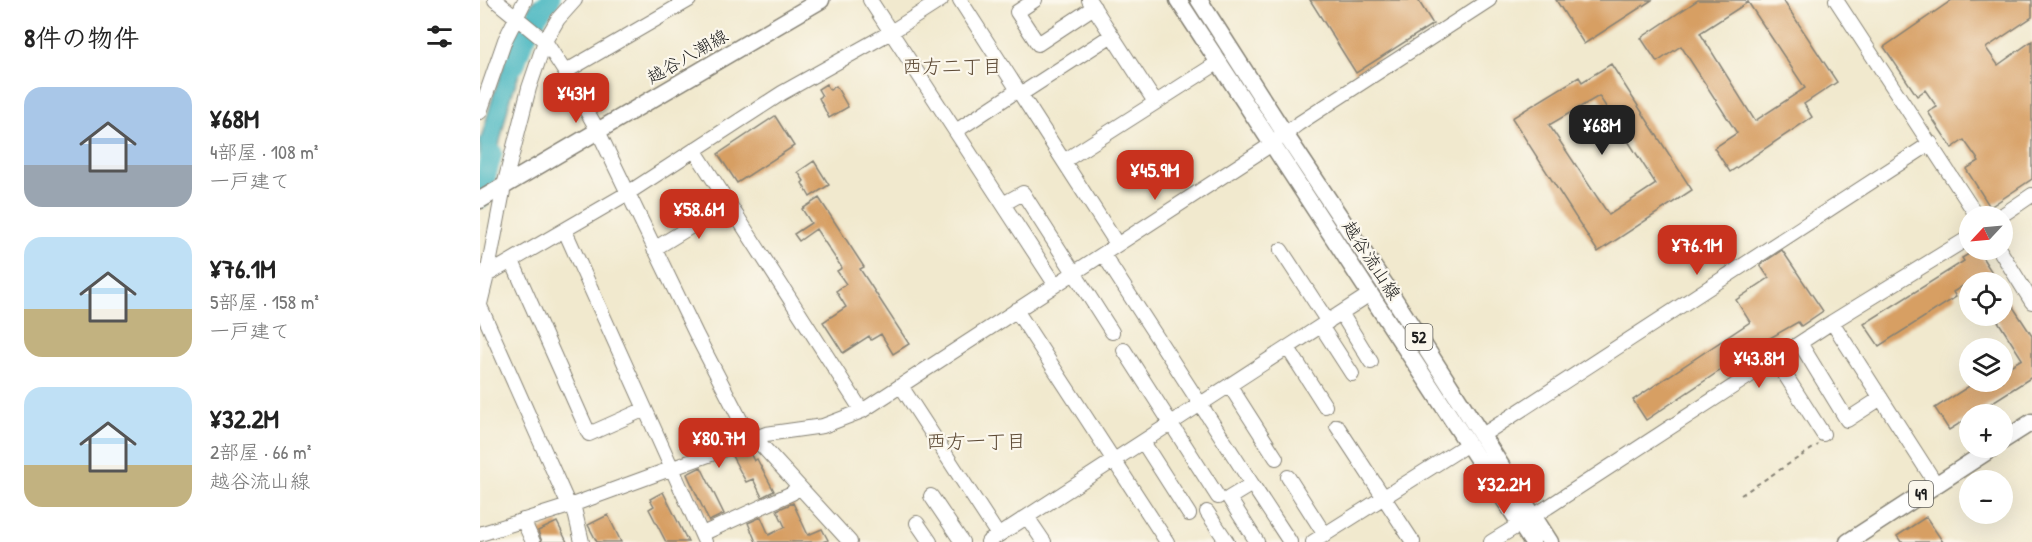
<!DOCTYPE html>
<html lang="ja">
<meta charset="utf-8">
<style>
:root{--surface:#fff;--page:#f2f2f2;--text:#222;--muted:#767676;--accent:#c8321e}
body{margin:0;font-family:"Patrick Hand","Klee One",sans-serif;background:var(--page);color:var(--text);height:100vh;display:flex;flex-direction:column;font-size:22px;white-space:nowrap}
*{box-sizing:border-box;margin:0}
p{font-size:20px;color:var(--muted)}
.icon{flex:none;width:33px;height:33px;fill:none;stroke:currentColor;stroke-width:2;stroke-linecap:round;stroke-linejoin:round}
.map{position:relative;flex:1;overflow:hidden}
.sheet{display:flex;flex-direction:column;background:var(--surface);width:480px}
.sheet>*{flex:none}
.needle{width:39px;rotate:244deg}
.buttons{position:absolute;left:1479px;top:206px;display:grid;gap:12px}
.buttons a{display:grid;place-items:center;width:54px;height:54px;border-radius:50%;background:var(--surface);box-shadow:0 6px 24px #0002;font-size:30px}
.price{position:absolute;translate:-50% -51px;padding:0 14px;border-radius:12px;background:var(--accent);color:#fff;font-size:20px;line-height:39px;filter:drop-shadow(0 2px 3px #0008)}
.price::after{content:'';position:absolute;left:50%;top:36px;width:18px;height:14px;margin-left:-9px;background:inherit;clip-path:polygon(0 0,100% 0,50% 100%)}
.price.on{background:#222;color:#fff}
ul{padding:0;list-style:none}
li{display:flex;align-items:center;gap:18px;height:150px;padding:0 24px}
li span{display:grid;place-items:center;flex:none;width:168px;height:120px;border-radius:18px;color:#555}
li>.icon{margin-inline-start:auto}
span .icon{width:72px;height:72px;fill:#fffc;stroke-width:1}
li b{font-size:26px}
h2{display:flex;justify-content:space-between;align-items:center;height:72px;padding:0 24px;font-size:26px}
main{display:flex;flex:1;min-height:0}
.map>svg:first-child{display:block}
.water{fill:#49b7c1;stroke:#326a6e;stroke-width:1.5}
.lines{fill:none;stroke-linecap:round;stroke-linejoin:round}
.river{stroke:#49b7c1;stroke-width:21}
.building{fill:#d79f63;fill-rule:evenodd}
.minor-casing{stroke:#868275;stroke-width:16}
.major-casing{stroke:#868275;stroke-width:19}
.path{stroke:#868275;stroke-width:2;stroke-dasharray:4.5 4.5;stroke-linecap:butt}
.minor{stroke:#fff;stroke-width:14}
.major{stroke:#fff;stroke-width:16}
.labels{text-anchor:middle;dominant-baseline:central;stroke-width:4.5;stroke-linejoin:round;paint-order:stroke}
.shield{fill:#fbf7ec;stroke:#5f5e5a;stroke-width:1.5}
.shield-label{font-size:16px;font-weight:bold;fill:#1c1c1c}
.street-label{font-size:18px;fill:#1c1c1c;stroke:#fbf7ec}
.neighbourhood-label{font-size:20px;fill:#5d4a35;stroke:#fbf7ec}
</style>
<main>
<section class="sheet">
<h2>8件の物件<svg class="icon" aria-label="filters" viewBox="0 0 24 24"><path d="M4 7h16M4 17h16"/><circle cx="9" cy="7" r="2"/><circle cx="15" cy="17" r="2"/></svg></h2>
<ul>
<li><span style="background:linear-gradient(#a9c7e8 65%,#9aa5b1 0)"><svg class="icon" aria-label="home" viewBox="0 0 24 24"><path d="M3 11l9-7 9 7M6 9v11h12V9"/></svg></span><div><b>¥68M</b><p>4部屋 · 108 m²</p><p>一戸建て</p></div></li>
<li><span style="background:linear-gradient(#bfe0f5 60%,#c2b280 0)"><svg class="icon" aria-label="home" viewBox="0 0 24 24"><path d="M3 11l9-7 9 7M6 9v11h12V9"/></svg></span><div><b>¥76.1M</b><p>5部屋 · 158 m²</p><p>一戸建て</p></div></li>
<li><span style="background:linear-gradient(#bfe0f5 65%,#c2b280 0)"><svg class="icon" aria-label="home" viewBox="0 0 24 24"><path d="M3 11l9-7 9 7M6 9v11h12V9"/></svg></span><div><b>¥32.2M</b><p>2部屋 · 66 m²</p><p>越谷流山線</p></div></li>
</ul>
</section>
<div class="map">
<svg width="1552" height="542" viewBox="0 0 1552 542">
<rect width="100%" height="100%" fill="#fbf7ec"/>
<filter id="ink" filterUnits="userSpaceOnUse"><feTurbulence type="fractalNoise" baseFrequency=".0167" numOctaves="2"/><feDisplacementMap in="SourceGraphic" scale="12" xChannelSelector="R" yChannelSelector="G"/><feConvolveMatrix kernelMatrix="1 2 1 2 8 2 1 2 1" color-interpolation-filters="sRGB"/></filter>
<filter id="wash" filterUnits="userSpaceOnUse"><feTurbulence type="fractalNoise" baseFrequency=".008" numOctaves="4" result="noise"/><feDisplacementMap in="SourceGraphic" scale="24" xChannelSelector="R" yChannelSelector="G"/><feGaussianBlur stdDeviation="1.35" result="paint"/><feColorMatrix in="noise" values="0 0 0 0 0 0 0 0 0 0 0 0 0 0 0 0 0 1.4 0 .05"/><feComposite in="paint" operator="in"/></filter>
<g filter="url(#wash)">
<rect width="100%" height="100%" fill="#f1e9ce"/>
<!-- water -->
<path class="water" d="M55 0H78L71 7 62 24 49 12V7Z
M36 32 50 42 29 103 12 176 0 184V142L14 93Z"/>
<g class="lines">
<!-- river -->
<path class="river" d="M35 64C41 43 54 16 70 0
M0 198 12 153"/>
</g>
<g id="blocks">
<!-- building -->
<path class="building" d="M830 0H938L953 24 876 73Z
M1076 0H1172L1104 44Z
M1218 0H1303L1357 82 1324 104 1332 117 1250 172 1234 148 1257 133 1201 46 1177 62 1161 38ZM1268 2 1325 88 1275 121 1220 33Z
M1472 0H1552V17L1506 48 1518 65 1552 41V179L1510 207 1486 169 1499 161 1484 140 1472 148 1448 112 1457 107 1445 90 1437 96 1404 47Z
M1131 64 1212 190 1118 252 1032 118 1099 77 1102 82ZM1119 96 1176 184 1129 215 1069 125Z
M346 84 350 90 356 86 368 107 349 118 339 98 342 96 338 89Z
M295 116 314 146 257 183 238 154Z
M334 161 349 185 330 197 322 183 324 181 318 172Z
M339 198 384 267 380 269 429 344 413 354 401 334 391 340 389 336 363 353 343 322 366 307 356 291 366 284 357 271 362 268 336 229 319 241 314 234 331 223 322 209Z
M1497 249 1518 282H1489L1473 292 1476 297 1399 346 1384 324 1484 261 1482 258Z
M1302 250 1343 311 1321 326 1318 322 1283 342 1166 420 1153 400 1270 322 1256 300 1289 278 1280 265Z
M1522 290 1552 336V377L1494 414H1490V417L1469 430 1455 408 1497 381H1522V371L1542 359 1514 315H1522Z
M264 452 266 455 270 453 274 461 277 459 294 491 282 497 273 479 266 482 252 456Z
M221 467 244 514 229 521 207 474Z
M183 492 208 542H186L169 509 174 506 170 499Z
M313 503 328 535 342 529 348 540 342 542H276L268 523 281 517 289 535 305 527 297 510Z
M128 515 141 542H117L108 525Z
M1446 517 1463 542H1421L1417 536Z
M77 522 87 542H62L58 531Z"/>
</g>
</g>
<g filter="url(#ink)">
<use href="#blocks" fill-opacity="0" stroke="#868275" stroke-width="1.5"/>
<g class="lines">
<!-- minor casing -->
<g class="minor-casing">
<path id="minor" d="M15 0 65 41 85 72 118 131 217 336 263 425 370 542
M390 0 575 284
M480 0 637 244
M555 0 537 12 558 44 614 7
M609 0 675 102
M1356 0 1497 216
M85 72 209 0
M541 94 632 35
M0 112 25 40 45 0
M476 131 538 90
M215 151 382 411
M584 161 739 62
M523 204 543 193 632 332
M1521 216 1552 195
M85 231 225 542
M174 249 248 204
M1519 249 1552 302
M801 250 848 322
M623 254 772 484
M32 261 109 434 165 409
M7 275 24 186 49 88 65 41 78 19 95 0
M0 304 7 275 148 193 302 93 411 32 461 0
M0 306 89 506
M536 310 687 542
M861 313 891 362
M1352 322 1456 484
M841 326 872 374
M1320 343 1367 420 1401 398
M808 348 845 406
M644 350 738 497
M1295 359 1343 434
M421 386 518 535
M750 386 796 458
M857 426 933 542
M1001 436 1451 143
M663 442 709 514
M808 477 845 535
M451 496 482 542
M93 504 102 542
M727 512 747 542
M547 517 564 542
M43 520 53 542
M437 523 450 542
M0 534 89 506 286 434 343 426 382 411 792 144 818 124 1009 0
M222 534 312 493 318 486
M508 542 890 294
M777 542 749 498 772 484 810 542
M833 542 988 444
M1011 542 1068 507 1352 322 1490 237"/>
</g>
<!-- major casing -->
<g class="major-casing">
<path id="major" d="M698 0 1052 542
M719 0 805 134 906 286 1070 542
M0 200 341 0
M1522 441 1552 422
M1368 542 1514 447"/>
</g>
<!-- path -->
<path class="path" d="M1261 495 1338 445"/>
<!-- minor -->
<use href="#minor" class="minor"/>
<!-- major -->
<use href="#major" class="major"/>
</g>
</g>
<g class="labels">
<!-- shield labels -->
<g class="shield">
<rect x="925.5" y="324" width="27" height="26" rx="4.5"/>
<rect x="1429" y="481" width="24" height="26" rx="4.5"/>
</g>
<g class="shield-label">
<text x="939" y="337">52</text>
<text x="1441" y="494">49</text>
</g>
<!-- street labels -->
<g class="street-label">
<text transform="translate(207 56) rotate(-30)">越谷八潮線</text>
<text transform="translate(892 260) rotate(57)">越谷流山線</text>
</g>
<!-- neighbourhood labels -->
<g class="neighbourhood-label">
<text x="472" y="65">西方二丁目</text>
<text x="496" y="440">西方一丁目</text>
</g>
</g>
</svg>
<div class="buttons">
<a><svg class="needle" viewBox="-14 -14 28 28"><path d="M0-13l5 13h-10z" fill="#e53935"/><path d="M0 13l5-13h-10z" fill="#767676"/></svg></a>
<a><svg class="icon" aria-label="locate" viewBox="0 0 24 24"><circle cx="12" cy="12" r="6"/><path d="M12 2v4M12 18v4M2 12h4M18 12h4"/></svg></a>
<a><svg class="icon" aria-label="layers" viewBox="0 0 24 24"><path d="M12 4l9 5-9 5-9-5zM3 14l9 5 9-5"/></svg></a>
<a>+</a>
<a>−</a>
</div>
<b class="price" style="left:96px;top:124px">¥43M</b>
<b class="price on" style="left:1122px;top:156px">¥68M</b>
<b class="price" style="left:675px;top:201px">¥45.9M</b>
<b class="price" style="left:219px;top:240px">¥58.6M</b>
<b class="price" style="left:1217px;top:276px">¥76.1M</b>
<b class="price" style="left:1279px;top:389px">¥43.8M</b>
<b class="price" style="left:239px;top:469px">¥80.7M</b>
<b class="price" style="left:1024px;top:515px">¥32.2M</b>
</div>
</main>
